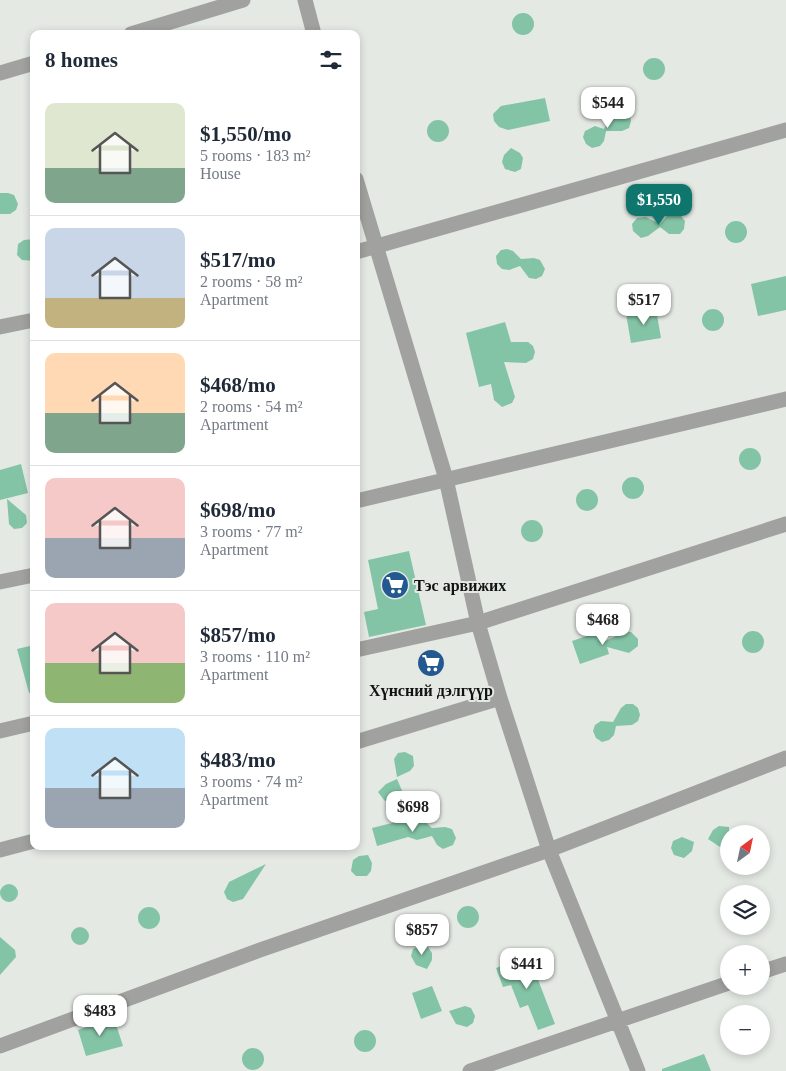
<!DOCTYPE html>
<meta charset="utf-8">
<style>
:root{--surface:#fff;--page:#f2f2f3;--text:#1f2937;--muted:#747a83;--line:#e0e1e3;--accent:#0f766e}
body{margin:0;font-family:Georgia,serif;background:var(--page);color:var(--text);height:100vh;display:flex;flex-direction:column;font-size:19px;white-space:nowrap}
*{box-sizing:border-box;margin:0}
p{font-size:16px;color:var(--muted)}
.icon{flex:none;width:28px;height:28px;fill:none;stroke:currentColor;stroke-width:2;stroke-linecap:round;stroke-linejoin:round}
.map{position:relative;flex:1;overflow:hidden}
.sheet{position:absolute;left:30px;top:30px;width:330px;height:820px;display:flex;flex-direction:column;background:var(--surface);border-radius:10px;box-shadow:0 2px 8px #0003}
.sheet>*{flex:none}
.needle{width:32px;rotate:33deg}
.controls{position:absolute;left:720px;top:825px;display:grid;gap:10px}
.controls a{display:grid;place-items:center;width:50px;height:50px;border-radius:50%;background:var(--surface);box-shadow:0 2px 8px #0003;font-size:25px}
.price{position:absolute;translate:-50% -42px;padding:0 11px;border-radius:10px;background:#fff;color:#222;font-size:16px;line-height:32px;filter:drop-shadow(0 1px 2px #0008)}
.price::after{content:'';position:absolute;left:50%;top:30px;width:15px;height:11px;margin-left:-8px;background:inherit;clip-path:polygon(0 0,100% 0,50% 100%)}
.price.on{background:var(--accent);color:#fff}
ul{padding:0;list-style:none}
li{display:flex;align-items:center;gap:15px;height:125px;padding:0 15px}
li+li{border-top:1px solid var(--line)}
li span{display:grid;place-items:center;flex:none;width:140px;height:100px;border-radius:10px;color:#555}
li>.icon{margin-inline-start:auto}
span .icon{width:60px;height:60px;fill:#fffc;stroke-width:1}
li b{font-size:21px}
h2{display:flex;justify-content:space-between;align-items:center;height:60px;padding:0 15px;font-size:21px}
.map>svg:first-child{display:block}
.building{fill:#84c4a6}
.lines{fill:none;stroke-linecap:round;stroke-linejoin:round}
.minor{stroke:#a1a2a0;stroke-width:15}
.labels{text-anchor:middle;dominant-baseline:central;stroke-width:4;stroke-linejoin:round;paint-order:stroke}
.poi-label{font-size:16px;font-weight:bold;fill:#111311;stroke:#e4e9e4;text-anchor:start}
</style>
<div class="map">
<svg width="786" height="1071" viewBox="0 0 786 1071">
<rect width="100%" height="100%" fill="#e4e9e4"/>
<!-- building -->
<path class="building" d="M512 24a11 11 0 1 1 22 0a11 11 0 1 1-22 0Z
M643 69a11 11 0 1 1 22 0a11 11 0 1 1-22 0Z
M545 98 550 121 508 130 499 127 494 121 493 114 501 106Z
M618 110H624L630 115 631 121 629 128 622 131H606L604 141 600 146 592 148 586 144 583 137 585 131 595 126 604 129 612 114Z
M427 131a11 11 0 1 1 22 0a11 11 0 1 1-22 0Z
M511 148 520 153 523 158 521 169 515 172 505 169 502 162 504 155Z
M0 193H8L14 195 18 204 16 210 10 214H0Z
M675 214 681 216 685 221 684 229 680 234H669L660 227 648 236 641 238 633 231 632 224 637 218 646 217 660 224 668 215Z
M725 232a11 11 0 1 1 22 0a11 11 0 1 1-22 0Z
M34 239V261L22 260 17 255 18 244 24 240Z
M507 249 513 251 521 259 534 258 540 260 545 269 542 276 536 279 529 278 520 266 509 270 502 269 497 264 496 256 501 250Z
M786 276V310L758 316 751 284Z
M656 309 661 338 631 343 626 314Z
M702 320a11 11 0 1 1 22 0a11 11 0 1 1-22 0Z
M505 322 511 342H528L533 346 535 352 533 359 526 363 504 362 515 397 512 403 502 407 494 400 491 384 479 387 466 333Z
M739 459a11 11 0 1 1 22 0a11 11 0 1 1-22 0Z
M21 464 28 493 0 500V470Z
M622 488a11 11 0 1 1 22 0a11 11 0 1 1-22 0Z
M576 500a11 11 0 1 1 22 0a11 11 0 1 1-22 0Z
M7 499 26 515 27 523 22 528 14 529 9 524Z
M521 531a11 11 0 1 1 22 0a11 11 0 1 1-22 0Z
M409 551 426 625 369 637 364 612 378 609 368 560Z
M601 631 605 641 625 632H631L638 639V646L629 653 607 647 609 654 580 664 572 641Z
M742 642a11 11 0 1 1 22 0a11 11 0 1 1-22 0Z
M34 645V692L29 693 17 649Z
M626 704H633L638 708 640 715 638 721 632 725 616 726 614 735 609 740 602 742 596 738 593 731 595 725 601 721 613 722 621 708Z
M405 752 413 756 414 766 410 771 397 777 394 759 398 753Z
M397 779 403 793 395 809 384 800 378 792 386 784Z
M422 819 432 828 445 827 452 829 456 838 453 845 443 849 437 845 432 836 417 840 408 837 377 846 372 828 404 820Z
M719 826 729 827V846L720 847 708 839 713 830Z
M682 837 694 842 692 851 684 858 674 855 671 848 673 841Z
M368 855 372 863 371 871 367 876H356L351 871 353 860 359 856Z
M266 864 243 899 233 902 227 899 224 892 229 882Z
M0 893a9 9 0 1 1 18 0a9 9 0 1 1-18 0Z
M457 917a11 11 0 1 1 22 0a11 11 0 1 1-22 0Z
M138 918a11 11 0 1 1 22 0a11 11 0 1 1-22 0Z
M71 936a9 9 0 1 1 18 0a9 9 0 1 1-18 0Z
M0 937 15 950 16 957 0 975Z
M422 945 428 947 432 953V960L427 969 416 965 411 956 413 949Z
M529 956 555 1024 538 1030 528 1005 520 1008 511 985 503 987 496 968Z
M432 986 442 1011 421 1019 412 993Z
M465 1006 471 1008 475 1016 473 1023 467 1027 456 1024 449 1011Z
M114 1018 123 1046 86 1056 78 1030Z
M354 1041a11 11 0 1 1 22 0a11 11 0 1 1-22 0Z
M242 1059a11 11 0 1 1 22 0a11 11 0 1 1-22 0Z
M704 1054 711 1071H662V1069Z"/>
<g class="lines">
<!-- minor -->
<path class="minor" d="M305 0 314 34
M131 34 243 0
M0 73 34 63
M356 179 446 479 478 623 500 698 549 850 638 1071
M356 252 786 130
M0 327 34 320
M356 501 786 399
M0 582 34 575
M356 650 478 623 786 524
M0 731 34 723
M356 742 500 698
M0 850 34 841
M761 972 786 964
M0 1046 260 950 549 850 786 758
M470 1071 729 983"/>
</g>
<!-- icons -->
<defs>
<g id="supermarket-disc" transform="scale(1.4375)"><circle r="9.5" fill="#235891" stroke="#e4e9e4"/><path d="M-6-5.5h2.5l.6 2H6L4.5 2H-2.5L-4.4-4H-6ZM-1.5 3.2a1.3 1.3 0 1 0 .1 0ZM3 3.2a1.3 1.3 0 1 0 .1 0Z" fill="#fff"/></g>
</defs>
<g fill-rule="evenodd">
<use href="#supermarket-disc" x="395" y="585"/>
<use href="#supermarket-disc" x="431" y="663"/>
</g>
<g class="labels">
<!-- poi labels -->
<g class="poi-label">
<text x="414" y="585">Тэс арвижих</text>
<text x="431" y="690" text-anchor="middle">Хүнсний дэлгүүр</text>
</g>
</g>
</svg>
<div class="controls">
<a><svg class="needle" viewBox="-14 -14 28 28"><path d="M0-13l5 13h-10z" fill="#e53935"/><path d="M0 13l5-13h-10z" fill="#747a83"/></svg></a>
<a><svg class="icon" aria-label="layers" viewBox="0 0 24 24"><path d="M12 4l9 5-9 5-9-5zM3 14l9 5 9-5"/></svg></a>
<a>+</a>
<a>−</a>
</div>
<b class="price" style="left:608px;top:129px">$544</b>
<b class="price on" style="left:659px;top:226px">$1,550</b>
<b class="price" style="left:644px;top:326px">$517</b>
<b class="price" style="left:603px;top:646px">$468</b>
<b class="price" style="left:413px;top:833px">$698</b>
<b class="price" style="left:422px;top:956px">$857</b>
<b class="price" style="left:527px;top:990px">$441</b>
<b class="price" style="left:100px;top:1037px">$483</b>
<section class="sheet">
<h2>8 homes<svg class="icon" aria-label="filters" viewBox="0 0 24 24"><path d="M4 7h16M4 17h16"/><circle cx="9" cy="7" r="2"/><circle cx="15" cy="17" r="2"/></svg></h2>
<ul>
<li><span style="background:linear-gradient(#dfe7d0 65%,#7fa58c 0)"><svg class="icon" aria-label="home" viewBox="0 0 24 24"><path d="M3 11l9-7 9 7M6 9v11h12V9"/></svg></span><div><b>$1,550/mo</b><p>5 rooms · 183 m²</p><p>House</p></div></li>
<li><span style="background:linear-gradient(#c9d6e8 70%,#c2b280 0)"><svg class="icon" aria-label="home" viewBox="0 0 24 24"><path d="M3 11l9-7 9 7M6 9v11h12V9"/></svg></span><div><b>$517/mo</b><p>2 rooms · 58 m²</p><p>Apartment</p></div></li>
<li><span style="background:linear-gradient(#ffd9b3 60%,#7fa58c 0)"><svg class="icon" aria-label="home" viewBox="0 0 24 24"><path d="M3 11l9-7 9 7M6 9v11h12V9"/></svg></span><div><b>$468/mo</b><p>2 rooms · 54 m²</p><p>Apartment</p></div></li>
<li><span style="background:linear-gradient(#f6c9c9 60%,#9aa5b1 0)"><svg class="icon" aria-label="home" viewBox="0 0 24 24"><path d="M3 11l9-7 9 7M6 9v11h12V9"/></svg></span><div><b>$698/mo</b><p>3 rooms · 77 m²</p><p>Apartment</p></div></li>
<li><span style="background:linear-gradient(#f6c9c9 60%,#8fb573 0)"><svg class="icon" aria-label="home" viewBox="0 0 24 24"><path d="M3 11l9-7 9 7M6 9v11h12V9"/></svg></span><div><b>$857/mo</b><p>3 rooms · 110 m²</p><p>Apartment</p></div></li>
<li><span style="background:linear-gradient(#bfe0f5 60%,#9aa5b1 0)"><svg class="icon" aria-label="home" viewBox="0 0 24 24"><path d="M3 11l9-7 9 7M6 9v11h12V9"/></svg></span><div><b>$483/mo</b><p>3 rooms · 74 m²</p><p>Apartment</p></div></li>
</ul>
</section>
</div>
